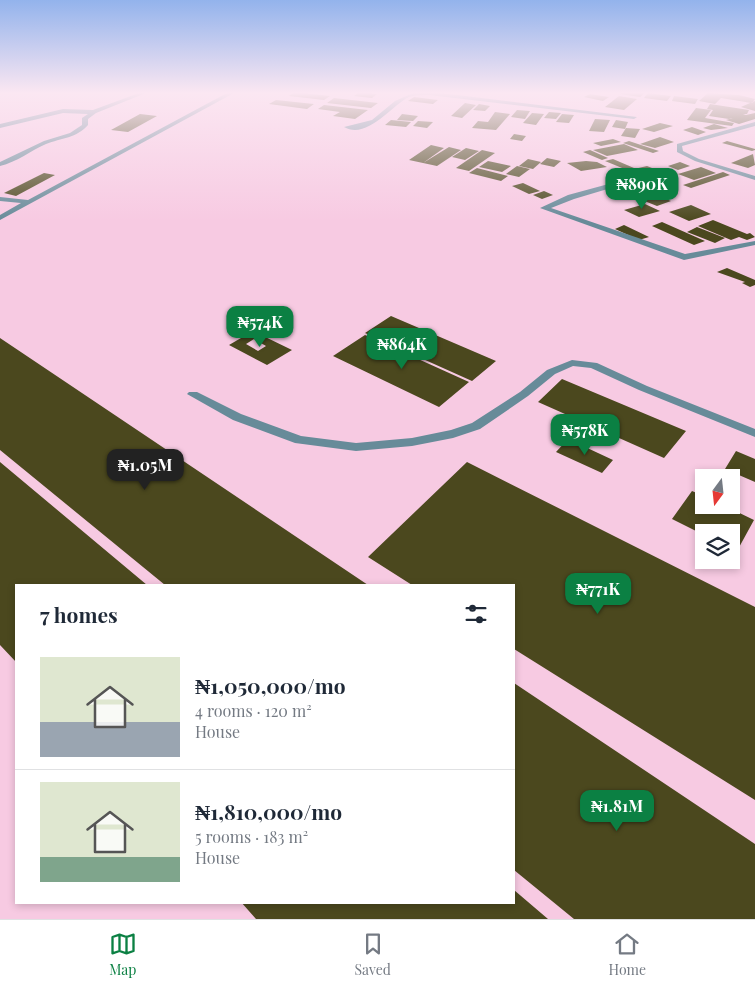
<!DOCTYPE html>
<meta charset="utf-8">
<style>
:root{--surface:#fff;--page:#f2f2f3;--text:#1f2937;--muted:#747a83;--line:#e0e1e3;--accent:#0b8043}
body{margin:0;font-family:"Playfair Display",serif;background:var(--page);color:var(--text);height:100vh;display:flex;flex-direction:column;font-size:19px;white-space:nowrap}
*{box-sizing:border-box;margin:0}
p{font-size:16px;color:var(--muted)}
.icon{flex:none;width:28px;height:28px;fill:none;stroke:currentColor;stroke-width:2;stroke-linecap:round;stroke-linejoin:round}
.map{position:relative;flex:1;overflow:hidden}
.drawer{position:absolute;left:15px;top:584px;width:500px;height:320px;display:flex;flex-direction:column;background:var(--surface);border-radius:0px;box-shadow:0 2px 8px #0003}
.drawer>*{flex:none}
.needle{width:32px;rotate:195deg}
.fabs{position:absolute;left:695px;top:469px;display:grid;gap:10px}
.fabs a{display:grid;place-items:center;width:45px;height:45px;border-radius:0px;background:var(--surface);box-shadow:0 2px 8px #0003;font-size:25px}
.price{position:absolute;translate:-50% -42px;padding:0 11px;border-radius:10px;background:var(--accent);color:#fff;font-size:16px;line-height:32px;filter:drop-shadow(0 1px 2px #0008)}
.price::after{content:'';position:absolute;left:50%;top:30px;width:15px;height:11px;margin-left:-8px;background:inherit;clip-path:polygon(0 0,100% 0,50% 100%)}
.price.current{background:#222;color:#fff}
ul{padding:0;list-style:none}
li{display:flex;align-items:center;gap:15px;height:125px;padding:0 25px}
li+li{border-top:1px solid var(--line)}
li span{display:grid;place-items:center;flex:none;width:140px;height:100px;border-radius:0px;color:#555}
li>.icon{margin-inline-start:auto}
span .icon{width:60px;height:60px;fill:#fffc;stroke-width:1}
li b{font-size:21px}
h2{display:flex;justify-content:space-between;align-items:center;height:60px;padding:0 25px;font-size:21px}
.dock{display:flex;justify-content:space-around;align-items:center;height:70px;border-top:1px solid var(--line);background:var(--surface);font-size:14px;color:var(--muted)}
.dock a{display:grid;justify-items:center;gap:2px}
.dock .current{color:var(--accent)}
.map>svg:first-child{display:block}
.building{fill:#4b481e;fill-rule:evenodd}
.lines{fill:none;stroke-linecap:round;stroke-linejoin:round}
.minor{fill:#678b99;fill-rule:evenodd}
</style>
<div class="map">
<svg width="755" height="919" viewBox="0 0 755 919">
<rect width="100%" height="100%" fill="#f7cae2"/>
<!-- building -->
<path class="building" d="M293 93H303L330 96 324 100 289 96Z
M358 93H369L377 94 372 98 354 96Z
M622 93H645L640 97 620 94Z
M648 93 671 96 667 101 644 98Z
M708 93 739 95 755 99 752 103 721 98 715 104 699 101Z
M590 94 609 97 603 101 584 97Z
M619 96 637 99 624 110 605 107Z
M674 96 698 99 695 104 672 101Z
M414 97 438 100 433 104 408 101Z
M334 98 378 103 371 108 327 103Z
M276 100 314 104 307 109 269 104Z
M755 101V111L741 107 750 103Z
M465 103 476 105 462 118 451 116Z
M479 104 490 106 485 111 473 110Z
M710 104 749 110 747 114H743L746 115 755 113V119L739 124 726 120 736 117 729 119 709 116 713 110 707 109Z
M324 105 368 110 355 119 333 116 340 112 318 109Z
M696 108 711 110 705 118 734 123 732 126 687 120Z
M517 110 530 111 525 119 511 117Z
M495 112 510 114 496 130 472 128 478 121 488 122Z
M549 112 561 113 556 119 544 118Z
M532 113 544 114 536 125 523 123Z
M140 114 157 116 128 132 111 130Z
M402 114 418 116 413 121 397 120Z
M562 114 574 115 569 123 556 122Z
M595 119 610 120 604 132 589 131Z
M391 120 411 122 406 127 385 125Z
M616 120 628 122 625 129 612 127Z
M418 121 433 122 427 128 413 126Z
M660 123 673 126 654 132 642 129Z
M714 124 728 128 711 130 703 128Z
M692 127 706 132 698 135 683 130Z
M626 128 640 129 635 138 621 136Z
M514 134 526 136 522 141 510 139Z
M660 137 674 142 655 148 640 144Z
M613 139 621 142 601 146 593 143Z
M629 141 659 151 653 153 623 143Z
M727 141 755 149V150L752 151 722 143Z
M624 144 638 150 607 156 593 150Z
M431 145 444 148 423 163 409 160Z
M449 147 461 150 437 166 423 163Z
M466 148 479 151 465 160 452 157Z
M482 150 495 153 469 171 456 168Z
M590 150 608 158 602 160 583 152Z
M753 154 755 165 748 168 731 163Z
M547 158 561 161 554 167 540 164Z
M528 159 541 162 533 169 519 166Z
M613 159 634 168 627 170 605 161Z
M488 161 511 166 502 172 479 167Z
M586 161 597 162 607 167 581 171 567 163Z
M680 162 690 166 678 170 668 166Z
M517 166 530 169 519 177 506 174Z
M647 166 657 170 640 175 630 170Z
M701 167 716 173 694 180 678 174Z
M477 168 508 176 501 181 469 173Z
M723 172 730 175 691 188 683 185Z
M44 173 55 175 16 196 4 193Z
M656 179 674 187 663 191 644 183Z
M523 183 540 191 529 194 512 186Z
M631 185 671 201 657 206 617 190Z
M544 191 553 195 542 199 533 195Z
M645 204 660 211 639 217 624 210Z
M691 205 711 214 689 221 669 212Z
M713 220 747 234 750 233 755 237 747 240 739 237 731 240 698 226Z
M662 222 705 241 694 245 652 226Z
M624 225 649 237 639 240 615 229Z
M697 227 725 238 715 243 687 232Z
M727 268 755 280V285L750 287 742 283 745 282 717 272Z
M391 316 496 361 472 381 365 333Z
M253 331 292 350 267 365 229 345ZM254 339 266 346 258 351 246 344Z
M365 335 469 382 439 407 333 356Z
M0 338 368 585H165L0 450Z
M562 379 686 431 664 458 538 402Z
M568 439 613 460 602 473 556 452Z
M736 451 755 459V482L725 469Z
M0 462 147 585H16V662L0 645Z
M467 462 755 607V800L514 649V585H412L368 557Z
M692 491 704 496V505H723L754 520 737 551 731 548V532H704V535L672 519Z
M514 683 755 844V919H574L514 870Z
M514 890 548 919H256L241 902H514Z"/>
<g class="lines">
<!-- minor -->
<path class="minor" d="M139 93H146L96 113 88 119V125C77 138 61 138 46 144 30 151 17 162 0 166V162L44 141 70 133 82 125V118L88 114 63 113 0 128V124L63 109 93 110Z
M227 93H234L0 220V215L21 203 0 201V197L28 200Z
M413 93H441L637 117 634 119 429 95C422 95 415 95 409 97 391 106 367 140 344 127L372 120 395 101Z
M755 122V126L682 146 683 151 699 159 755 176V180L695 161 677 152V144Z
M649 173 652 175 651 176 574 199 551 208 685 254 755 241V245L684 260 540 208 568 195Z
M572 360 597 363 647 386 755 429V437L639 390 591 368 573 366 555 374 528 396 480 429 453 438 412 446 356 451 295 443 233 420 187 394 189 392H197L241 414 301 436 356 443 412 438 451 430 472 423 520 392 547 370Z"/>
</g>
<!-- sky -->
<linearGradient id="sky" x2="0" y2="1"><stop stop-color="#93b3ec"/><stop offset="0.42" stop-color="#fbe7f2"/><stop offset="1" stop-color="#fbe7f2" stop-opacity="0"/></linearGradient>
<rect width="755" height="221" fill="url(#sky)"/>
</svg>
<div class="fabs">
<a><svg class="needle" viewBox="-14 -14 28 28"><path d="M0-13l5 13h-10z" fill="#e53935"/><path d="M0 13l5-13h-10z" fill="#747a83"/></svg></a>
<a><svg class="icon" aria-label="layers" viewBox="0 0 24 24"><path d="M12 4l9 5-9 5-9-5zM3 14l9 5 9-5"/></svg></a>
</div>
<b class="price" style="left:642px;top:210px">₦890K</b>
<b class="price" style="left:260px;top:348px">₦574K</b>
<b class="price" style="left:402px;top:370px">₦864K</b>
<b class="price" style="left:585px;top:456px">₦578K</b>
<b class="price current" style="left:145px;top:491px">₦1.05M</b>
<b class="price" style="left:598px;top:615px">₦771K</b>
<b class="price" style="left:617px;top:832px">₦1.81M</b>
<section class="drawer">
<h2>7 homes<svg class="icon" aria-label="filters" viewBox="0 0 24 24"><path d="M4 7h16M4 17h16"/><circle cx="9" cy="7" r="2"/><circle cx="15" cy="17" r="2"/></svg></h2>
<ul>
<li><span style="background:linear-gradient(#dfe7d0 65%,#9aa5b1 0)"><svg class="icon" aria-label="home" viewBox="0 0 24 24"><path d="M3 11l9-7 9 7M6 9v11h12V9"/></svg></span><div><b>₦1,050,000/mo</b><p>4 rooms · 120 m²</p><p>House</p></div></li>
<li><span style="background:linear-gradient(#dfe7d0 75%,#7fa58c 0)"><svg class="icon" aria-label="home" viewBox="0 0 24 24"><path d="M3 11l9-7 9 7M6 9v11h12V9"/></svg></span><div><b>₦1,810,000/mo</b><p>5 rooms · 183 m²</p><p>House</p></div></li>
</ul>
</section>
</div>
<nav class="dock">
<a class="current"><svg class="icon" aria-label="map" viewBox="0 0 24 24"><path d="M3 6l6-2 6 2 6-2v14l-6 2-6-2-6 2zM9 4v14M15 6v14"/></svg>Map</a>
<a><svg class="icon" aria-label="saved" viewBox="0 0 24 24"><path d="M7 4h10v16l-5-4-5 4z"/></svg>Saved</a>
<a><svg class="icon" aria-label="home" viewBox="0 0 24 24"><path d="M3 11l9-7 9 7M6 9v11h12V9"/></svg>Home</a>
</nav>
